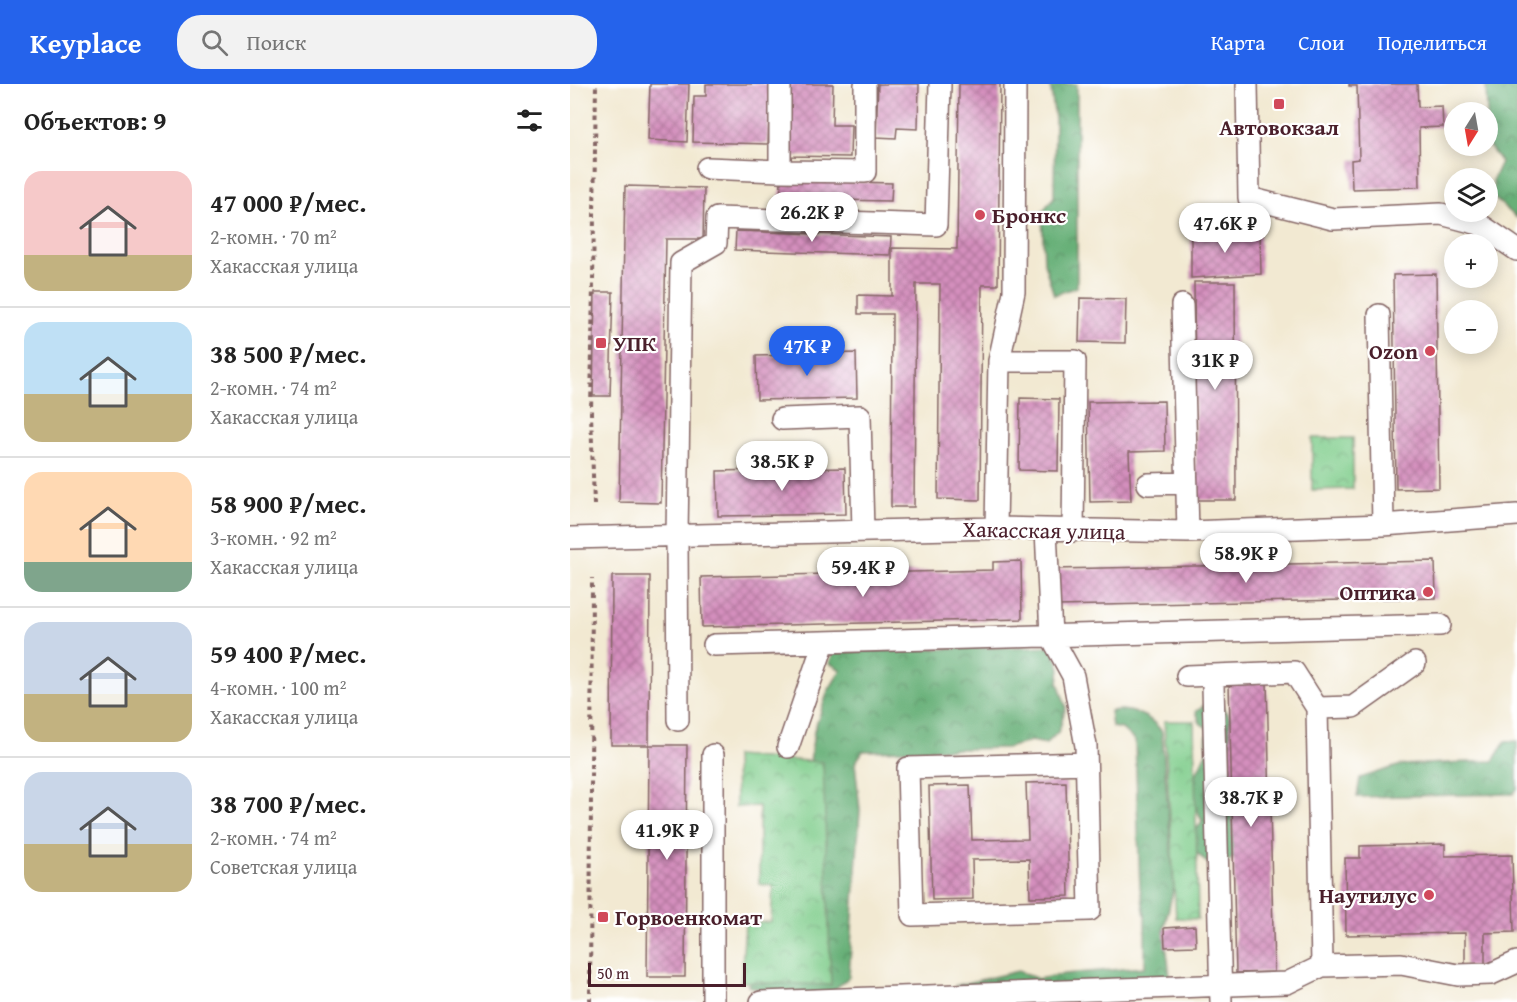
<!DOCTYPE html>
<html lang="ru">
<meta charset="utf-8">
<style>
:root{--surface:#fff;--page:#f2f2f2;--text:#222;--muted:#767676;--line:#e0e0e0;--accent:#2563eb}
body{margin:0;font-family:"Gentium Book Plus",serif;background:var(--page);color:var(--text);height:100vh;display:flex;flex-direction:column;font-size:22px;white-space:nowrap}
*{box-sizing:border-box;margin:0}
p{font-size:20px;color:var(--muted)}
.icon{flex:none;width:33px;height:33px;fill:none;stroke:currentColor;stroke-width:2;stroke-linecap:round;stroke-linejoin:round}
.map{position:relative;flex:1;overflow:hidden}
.panel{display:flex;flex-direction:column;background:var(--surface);width:570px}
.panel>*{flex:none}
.needle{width:39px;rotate:191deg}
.tools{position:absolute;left:874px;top:18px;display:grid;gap:12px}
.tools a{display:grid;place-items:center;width:54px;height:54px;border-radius:50%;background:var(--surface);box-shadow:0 3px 15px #0003;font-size:30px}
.scale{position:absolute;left:18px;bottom:15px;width:158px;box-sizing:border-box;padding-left:6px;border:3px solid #4a1f2b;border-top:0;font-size:16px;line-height:21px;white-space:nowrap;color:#4a1f2b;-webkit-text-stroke:4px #fff;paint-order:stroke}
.price{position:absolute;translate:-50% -51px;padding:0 14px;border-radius:21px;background:#fff;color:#222;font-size:20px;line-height:39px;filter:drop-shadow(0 2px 3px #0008)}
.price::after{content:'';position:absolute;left:50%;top:36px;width:18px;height:14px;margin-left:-9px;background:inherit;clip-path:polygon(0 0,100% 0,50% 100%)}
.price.selected{background:var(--accent);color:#fff}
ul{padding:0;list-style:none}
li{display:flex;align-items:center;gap:18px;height:150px;padding:0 24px}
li+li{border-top:2px solid var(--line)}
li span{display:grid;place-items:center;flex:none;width:168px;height:120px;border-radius:18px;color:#555}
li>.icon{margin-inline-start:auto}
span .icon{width:72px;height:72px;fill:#fffc;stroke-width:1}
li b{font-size:26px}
h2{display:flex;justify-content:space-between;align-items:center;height:72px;padding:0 24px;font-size:26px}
header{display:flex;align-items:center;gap:36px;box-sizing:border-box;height:84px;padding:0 30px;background:var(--accent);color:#fff}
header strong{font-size:28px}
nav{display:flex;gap:33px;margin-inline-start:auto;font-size:21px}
.search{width:420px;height:54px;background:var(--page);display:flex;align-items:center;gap:15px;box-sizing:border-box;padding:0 21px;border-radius:24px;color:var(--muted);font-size:22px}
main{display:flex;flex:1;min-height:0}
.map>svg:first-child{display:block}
.forest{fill:url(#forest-crowns);stroke:#596852;stroke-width:1.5}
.park{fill:url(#park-crowns);stroke:#65765c;stroke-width:1.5}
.building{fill:url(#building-cross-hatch)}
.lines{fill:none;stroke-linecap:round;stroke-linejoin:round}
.minor-casing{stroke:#856665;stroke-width:24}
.path{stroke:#856665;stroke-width:4;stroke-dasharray:4.5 4.5;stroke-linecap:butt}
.minor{stroke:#fff;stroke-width:21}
.poi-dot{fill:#d1495b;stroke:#fff;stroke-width:2}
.labels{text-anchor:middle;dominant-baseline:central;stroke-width:4.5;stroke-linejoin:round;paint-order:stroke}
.poi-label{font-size:22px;font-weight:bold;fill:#4a1f2b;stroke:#fff;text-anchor:start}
.street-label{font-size:22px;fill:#4a1f2b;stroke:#fff}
</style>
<header>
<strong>Keyplace</strong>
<div class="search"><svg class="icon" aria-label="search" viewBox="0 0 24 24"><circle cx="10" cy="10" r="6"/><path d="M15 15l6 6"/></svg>Поиск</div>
<nav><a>Карта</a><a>Слои</a><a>Поделиться</a></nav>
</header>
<main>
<section class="panel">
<h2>Объектов: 9<svg class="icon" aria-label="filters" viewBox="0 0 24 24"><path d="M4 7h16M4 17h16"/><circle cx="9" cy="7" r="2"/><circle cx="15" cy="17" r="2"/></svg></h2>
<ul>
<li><span style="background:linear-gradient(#f6c9c9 70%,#c2b280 0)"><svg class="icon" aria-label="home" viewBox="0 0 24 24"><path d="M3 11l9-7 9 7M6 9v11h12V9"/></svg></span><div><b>47 000 ₽/мес.</b><p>2-комн. · 70 m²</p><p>Хакасская улица</p></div></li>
<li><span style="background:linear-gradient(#bfe0f5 60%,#c2b280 0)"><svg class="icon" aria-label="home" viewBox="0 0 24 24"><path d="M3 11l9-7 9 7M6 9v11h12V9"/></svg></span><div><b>38 500 ₽/мес.</b><p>2-комн. · 74 m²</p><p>Хакасская улица</p></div></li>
<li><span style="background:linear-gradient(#ffd9b3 75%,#7fa58c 0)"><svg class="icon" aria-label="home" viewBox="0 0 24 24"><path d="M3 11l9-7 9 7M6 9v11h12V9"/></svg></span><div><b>58 900 ₽/мес.</b><p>3-комн. · 92 m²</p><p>Хакасская улица</p></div></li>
<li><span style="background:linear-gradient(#c9d6e8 60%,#c2b280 0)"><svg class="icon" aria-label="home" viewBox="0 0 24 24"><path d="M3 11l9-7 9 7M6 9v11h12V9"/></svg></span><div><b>59 400 ₽/мес.</b><p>4-комн. · 100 m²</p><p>Хакасская улица</p></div></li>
<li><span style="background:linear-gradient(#c9d6e8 60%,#c2b280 0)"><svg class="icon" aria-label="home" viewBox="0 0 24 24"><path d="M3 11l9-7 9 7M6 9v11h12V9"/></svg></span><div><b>38 700 ₽/мес.</b><p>2-комн. · 74 m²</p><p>Советская улица</p></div></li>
</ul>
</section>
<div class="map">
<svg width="947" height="918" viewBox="0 0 947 918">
<defs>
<pattern id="forest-crowns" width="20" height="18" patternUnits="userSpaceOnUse" patternTransform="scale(1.5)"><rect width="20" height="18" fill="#68b078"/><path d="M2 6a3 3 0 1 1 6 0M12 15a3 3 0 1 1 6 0" fill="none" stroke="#588f63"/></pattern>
<pattern id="park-crowns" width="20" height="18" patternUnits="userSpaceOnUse" patternTransform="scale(1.5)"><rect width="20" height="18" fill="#80cd8c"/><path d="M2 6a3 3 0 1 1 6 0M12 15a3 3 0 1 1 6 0" fill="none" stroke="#6ba673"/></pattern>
<pattern id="building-cross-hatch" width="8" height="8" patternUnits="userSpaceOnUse" patternTransform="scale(1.5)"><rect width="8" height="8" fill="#d48fbd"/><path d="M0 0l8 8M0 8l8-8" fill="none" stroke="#ae749a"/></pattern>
</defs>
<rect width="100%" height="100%" fill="#fff"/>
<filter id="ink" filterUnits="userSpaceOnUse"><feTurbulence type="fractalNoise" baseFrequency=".0167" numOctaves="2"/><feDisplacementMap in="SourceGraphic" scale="12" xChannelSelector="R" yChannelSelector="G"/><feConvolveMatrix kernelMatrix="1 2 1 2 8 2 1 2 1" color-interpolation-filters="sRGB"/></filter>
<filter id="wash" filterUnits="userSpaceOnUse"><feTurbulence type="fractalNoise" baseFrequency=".008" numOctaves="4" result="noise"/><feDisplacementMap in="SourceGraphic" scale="24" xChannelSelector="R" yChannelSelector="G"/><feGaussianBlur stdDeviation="1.35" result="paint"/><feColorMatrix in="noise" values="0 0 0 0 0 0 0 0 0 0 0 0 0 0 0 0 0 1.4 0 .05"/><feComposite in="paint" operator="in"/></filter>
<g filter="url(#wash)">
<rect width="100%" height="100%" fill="#f2e9d2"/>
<!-- forest -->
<path class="forest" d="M480 0H507V203L484 211 474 179 472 128 484 113 485 35Z
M916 0H947V134L923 113V95L931 78 918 61Z
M482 562 490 584 488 598 496 623 489 647 476 660 461 657 437 664 293 667 285 679 290 726 279 893 257 912 235 916 178 902 187 876 214 884 244 647 258 607 271 586 259 579 264 568Z
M636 620 651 622 659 632 664 773 652 782 636 778 622 764 623 751 632 737 624 719 625 692 636 669 637 644 630 639 626 627Z
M552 626C570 628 582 634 592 648L604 803 594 844 601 901 384 902 448 887 468 895 495 890 575 883V831L570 804 565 657 552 645 542 643 540 627Z
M947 657V705L943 710 787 713 790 694 831 681 923 677 935 658Z"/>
<!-- park -->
<path class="park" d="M742 354H783V405L742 406Z
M594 637H624L628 835 606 834Z
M165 672 253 678 261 901 171 898 175 839 201 838 203 802 189 800V722L166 723Z"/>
<g id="blocks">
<!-- building -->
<path class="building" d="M80 0H119L117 58 78 56Z
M136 0H200L198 60 123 58 124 12H136Z
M219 0H263L262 41H281L280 73 218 72Z
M308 0H349L348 45 327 44 326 54 306 53Z
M389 0H430L428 201H412L410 416 368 415 370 200H346L344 423H321L322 230H288V211L322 212V164L387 165Z
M779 0H847L848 23 872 22 873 43 849 44 850 103 782 105 781 76 789 75 787 2H779Z
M211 96 322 99 321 117 210 115Z
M55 102 134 104 133 155H96L91 419 49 418Z
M166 147 321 153 320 171 165 166Z
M690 148 691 190 621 194V149Z
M866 190 869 404 826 405 823 191Z
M624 198H665L666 416H626Z
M25 208H43L40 312H23Z
M510 214 556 215 555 259 509 258Z
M286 269 287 314 187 316 186 272Z
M450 314 489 315 488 387 449 386Z
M594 317 595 367 559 368 561 417 520 418 518 318Z
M275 384 276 430 148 432 147 387Z
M451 477 452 535 132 543 131 493 423 486V478Z
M865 477 866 514 486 522 485 485Z
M42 492H80L79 661H41Z
M697 598 704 888 666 889 659 599Z
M79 661H117L115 893H77Z
M496 698 499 812 460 813 459 775 402 776 403 815 362 816 359 702 400 701 402 756 458 755 456 699Z
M875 760V772L942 771 944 848 915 849V883H895V849L776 851 775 774H790V762Z
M625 842 626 862 595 863 594 844Z"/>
</g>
</g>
<g filter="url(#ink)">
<use href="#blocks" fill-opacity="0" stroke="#856665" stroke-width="1.5"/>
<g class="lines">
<!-- minor casing -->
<g class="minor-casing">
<path id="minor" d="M210 0V87L295 88V0
M677 0 679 114 763 135 871 130 909 140 947 166
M137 84 210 87
M612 221 618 448
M809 231 813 441
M429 277H505L503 447
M212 335 290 332 293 447
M578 400 616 399
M426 444 429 277 444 208 445 0
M476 446 481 552 503 592 516 662 520 826 342 831 338 684 516 679
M0 454 426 444 618 448 813 441 947 431
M144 561 870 541
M617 592 724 588 747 624 752 882
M643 601 651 918
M747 624 783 623 845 579
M108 636 107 452 111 179 146 159 147 134 366 141 370 0
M218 663 254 558
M143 918V671
M191 918 717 899 752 882 831 880 888 891 921 890 947 878"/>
</g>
<!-- path -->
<path class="path" d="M24 421 21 329 26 0
M20 918 22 494"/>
<!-- minor -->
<use href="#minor" class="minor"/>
</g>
</g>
<!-- markers -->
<g class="poi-dot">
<rect x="703" y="14" width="12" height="12" rx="3"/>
<circle cx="410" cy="131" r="6"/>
<rect x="25" y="253" width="12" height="12" rx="3"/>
<circle cx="860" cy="267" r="6"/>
<circle cx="858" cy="508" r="6"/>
<circle cx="859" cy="811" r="6"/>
<rect x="27" y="827" width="12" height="12" rx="3"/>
</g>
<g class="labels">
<!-- poi labels -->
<g class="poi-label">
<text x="709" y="43" text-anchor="middle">Автовокзал</text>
<text x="422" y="131">Бронкс</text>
<text x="43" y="259">УПК</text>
<text x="848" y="267" text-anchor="end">Ozon</text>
<text x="846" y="508" text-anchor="end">Оптика</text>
<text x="847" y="811" text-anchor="end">Наутилус</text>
<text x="45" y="833">Горвоенкомат</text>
</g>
<!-- street labels -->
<g class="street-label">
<text transform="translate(474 446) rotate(1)">Хакасская улица</text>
</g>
</g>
</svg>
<div class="tools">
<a><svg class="needle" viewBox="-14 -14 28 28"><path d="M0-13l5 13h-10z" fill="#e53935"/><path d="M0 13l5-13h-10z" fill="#767676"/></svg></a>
<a><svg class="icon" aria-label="layers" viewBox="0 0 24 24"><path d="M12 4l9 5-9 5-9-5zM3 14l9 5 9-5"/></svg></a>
<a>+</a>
<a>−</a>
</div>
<div class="scale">50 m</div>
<b class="price" style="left:242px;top:159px">26.2K ₽</b>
<b class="price" style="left:655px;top:170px">47.6K ₽</b>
<b class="price selected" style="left:237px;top:293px">47K ₽</b>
<b class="price" style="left:645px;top:307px">31K ₽</b>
<b class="price" style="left:212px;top:408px">38.5K ₽</b>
<b class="price" style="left:676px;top:500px">58.9K ₽</b>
<b class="price" style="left:293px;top:514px">59.4K ₽</b>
<b class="price" style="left:681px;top:744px">38.7K ₽</b>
<b class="price" style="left:97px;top:777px">41.9K ₽</b>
</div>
</main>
